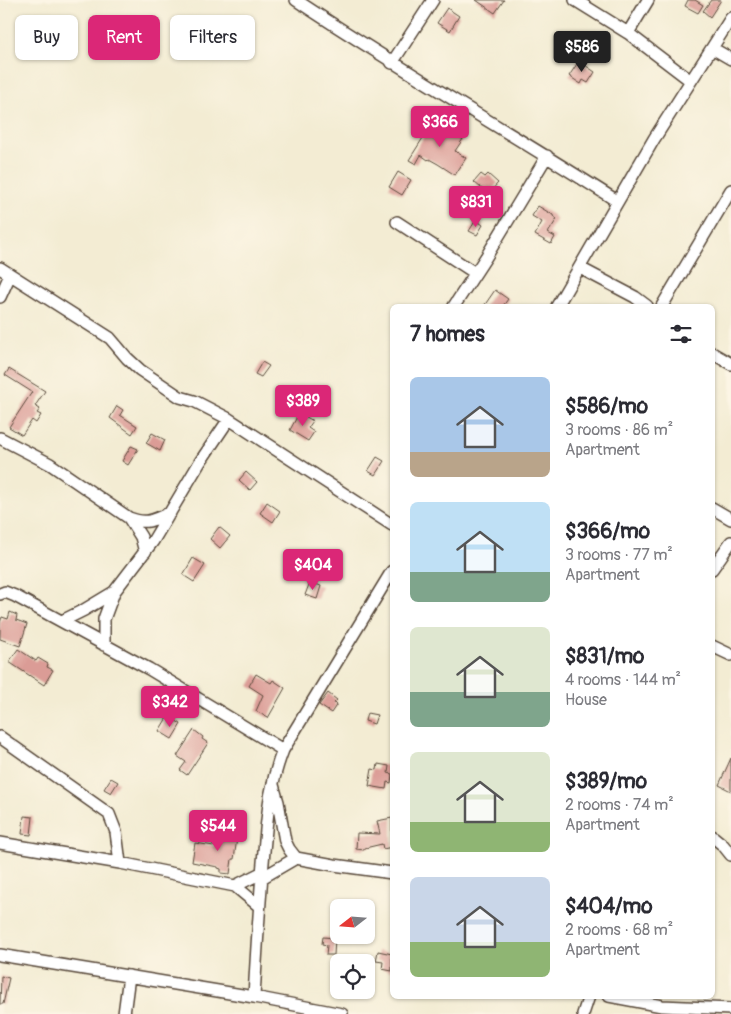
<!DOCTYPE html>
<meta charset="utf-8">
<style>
:root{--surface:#fff;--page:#f2f2f3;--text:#2b2b33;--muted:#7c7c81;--accent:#db2777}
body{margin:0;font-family:Pangolin,sans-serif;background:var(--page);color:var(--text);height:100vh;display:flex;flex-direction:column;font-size:19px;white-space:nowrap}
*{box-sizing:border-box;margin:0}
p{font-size:16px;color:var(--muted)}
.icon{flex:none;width:28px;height:28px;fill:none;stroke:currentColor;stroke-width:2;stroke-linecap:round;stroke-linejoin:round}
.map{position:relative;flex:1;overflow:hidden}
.panel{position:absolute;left:390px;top:304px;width:325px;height:695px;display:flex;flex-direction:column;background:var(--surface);border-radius:8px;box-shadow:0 1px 4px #0004}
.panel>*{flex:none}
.guide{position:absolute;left:15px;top:15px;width:300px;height:45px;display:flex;gap:10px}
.needle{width:32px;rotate:253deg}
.fabs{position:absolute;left:330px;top:899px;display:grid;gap:10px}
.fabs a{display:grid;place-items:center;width:45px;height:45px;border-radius:8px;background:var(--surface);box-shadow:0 1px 4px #0004;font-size:25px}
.price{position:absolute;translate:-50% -42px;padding:0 11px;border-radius:5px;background:var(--accent);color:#fff;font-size:16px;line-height:32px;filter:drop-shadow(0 1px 2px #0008)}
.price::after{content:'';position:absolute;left:50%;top:30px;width:15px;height:11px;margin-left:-8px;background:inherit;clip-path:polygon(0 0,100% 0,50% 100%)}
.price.active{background:#222;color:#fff}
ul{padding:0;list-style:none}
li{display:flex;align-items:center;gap:15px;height:125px;padding:0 20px}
li span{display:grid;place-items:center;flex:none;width:140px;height:100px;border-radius:8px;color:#555}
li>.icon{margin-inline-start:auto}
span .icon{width:60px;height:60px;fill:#fffc;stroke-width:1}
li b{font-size:21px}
h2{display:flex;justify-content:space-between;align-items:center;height:60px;padding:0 20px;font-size:21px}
.pill{padding:0 18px;border-radius:8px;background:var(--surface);box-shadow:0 1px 4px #0004;font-size:18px;line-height:45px}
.pill.active{background:var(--accent);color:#fff}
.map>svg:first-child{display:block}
.building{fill:#db9c96}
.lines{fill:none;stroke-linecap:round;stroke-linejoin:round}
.minor-casing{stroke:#574739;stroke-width:14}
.minor{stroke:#fff;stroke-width:11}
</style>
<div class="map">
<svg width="731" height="1014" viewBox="0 0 731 1014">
<rect width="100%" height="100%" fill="#fcf5e5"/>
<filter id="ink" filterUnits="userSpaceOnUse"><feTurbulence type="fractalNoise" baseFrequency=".02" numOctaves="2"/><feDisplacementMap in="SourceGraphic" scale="10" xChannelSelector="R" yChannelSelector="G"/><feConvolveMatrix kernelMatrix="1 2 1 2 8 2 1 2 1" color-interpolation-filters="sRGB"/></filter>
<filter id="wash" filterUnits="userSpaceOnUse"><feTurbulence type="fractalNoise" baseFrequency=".0096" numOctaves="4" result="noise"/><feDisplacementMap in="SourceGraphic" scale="20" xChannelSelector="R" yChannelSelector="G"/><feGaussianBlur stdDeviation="1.12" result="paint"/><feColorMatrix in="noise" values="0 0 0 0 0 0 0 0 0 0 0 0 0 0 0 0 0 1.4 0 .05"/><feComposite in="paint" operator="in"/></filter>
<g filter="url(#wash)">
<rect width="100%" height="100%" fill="#f3ecd3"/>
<g id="blocks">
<!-- building -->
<path class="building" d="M476 0H504L495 13Z
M688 0H695L703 5 698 13 685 6Z
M711 0H721L710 17 703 11Z
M447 8 459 16 450 31 437 23Z
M579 61 595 72 588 83 583 80 581 84 569 76Z
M435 119 463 139 455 151 466 158 455 175 438 164 429 159 428 160 421 155 416 164 409 160Z
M398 172 411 180 402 195 389 187Z
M481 174 485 177 488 174 498 183 488 194 474 182Z
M538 206 553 215V216L557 219 548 233 555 237 551 244 535 235 542 222 532 216Z
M476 220 483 225 477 235 469 231Z
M495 290 508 299 503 306H484Z
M262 362 269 366 261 377 255 374Z
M9 369 45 391 35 406 40 409 37 413 41 415 36 423 32 420 22 435 9 427 32 392 5 375Z
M117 406 123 410 120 415 137 426 132 434 110 418Z
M298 415 302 417 303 415 313 421 308 428 314 432 308 441 290 430Z
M152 433 165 440 160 451 146 443Z
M131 446 138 449 128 465 122 461Z
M377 457 384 461 375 475 368 471Z
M246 472 257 482 250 490 239 480Z
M267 502 280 511 273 522 260 513Z
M219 527 230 536 220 548 210 539Z
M193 558 205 565 194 582 183 575Z
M310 582 321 586 317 599 305 595Z
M10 612 17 615 16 620 27 624 20 646 0 639V623L2 617 8 619Z
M18 649 36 661 38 658 48 664 47 667 53 670 44 685 9 662Z
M256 674 271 683 273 680 285 688 268 718 256 711 263 695 249 686Z
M328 693 337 700 334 703 337 704 331 713 319 705Z
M367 713 377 715 374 724 365 721Z
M168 716 181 724 172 739 159 731Z
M194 730 203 737 202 739 208 743 187 775 180 770 186 762 177 756Z
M731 758V791L719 785Z
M378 764 389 766 388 773 392 774 391 783 387 782 386 789 369 786 372 769 377 770Z
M111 778 118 782 111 793 104 789Z
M24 816 33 817 31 835 22 834Z
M392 818V847L383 849 382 844 365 848 364 850 356 849 357 833 380 834 377 821Z
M223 829 238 831 234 859H232L230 874 221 873V869L218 868V867L192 862 195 843 220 847Z
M323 937 335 938 334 955H326L327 945 322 944Z
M378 951 392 954V971L382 969 383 962 376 961Z
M1 976 9 978 3 1004H0Z"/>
</g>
</g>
<g filter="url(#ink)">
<use href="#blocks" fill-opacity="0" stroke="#574739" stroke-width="1"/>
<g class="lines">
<!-- minor casing -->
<g class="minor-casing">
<path id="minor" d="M296 0C401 70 511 133 617 201
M575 0 628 33 691 81
M628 33 648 0
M712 48 731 59
M392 63 433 0
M397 222 475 273
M0 268 110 338 127 358 140 370 180 397 194 401 229 419 392 525
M580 268 635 297 647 306
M0 297 10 275
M454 306 486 257 547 156
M557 306 654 139 731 18
M662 306 731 190
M712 353 731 364
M0 438 50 464 129 518 141 537 145 552
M712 508 731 519
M129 518C148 525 152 520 170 513
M712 569 731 542
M0 594 5 592 15 596 149 669 283 750
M62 621 84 610 114 592
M104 645V619L114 592 153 541 200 462 229 419
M712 646 731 655
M0 737 109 814 116 832 120 863
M273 785 278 802 285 841 289 849 296 858 334 865 392 873
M712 836 723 845 731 855
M0 843 120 863 235 886 259 906
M260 879 296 858
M235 886 261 873
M0 955 254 997 342 1014
M609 996 662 1006 731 1009
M254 997C257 944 260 892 265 840 268 807 271 781 283 750L392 571
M124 1014 129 976
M583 1014 589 996"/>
</g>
<!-- minor -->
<use href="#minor" class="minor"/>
</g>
</g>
</svg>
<div class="fabs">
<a><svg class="needle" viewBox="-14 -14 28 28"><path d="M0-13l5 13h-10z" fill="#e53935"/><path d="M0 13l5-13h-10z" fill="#7c7c81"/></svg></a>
<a><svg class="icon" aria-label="locate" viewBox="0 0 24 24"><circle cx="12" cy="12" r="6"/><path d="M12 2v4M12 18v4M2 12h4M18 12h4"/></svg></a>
</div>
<b class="price active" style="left:582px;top:73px">$586</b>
<b class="price" style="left:440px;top:148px">$366</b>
<b class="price" style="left:476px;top:228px">$831</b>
<b class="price" style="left:303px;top:427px">$389</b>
<b class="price" style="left:313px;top:591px">$404</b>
<b class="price" style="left:170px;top:728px">$342</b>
<b class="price" style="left:218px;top:852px">$544</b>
<div class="guide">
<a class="pill">Buy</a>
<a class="pill active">Rent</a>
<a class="pill">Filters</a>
</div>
<section class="panel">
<h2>7 homes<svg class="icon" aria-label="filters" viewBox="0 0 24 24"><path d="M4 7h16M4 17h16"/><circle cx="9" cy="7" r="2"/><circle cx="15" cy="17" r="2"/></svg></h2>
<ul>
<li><span style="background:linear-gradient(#a9c7e8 75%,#b9a48a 0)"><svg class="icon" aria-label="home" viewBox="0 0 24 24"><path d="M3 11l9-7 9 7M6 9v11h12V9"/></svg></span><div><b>$586/mo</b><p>3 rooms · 86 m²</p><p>Apartment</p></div></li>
<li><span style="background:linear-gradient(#bfe0f5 70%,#7fa58c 0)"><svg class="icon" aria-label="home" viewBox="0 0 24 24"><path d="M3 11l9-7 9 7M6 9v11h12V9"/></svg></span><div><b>$366/mo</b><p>3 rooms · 77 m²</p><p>Apartment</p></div></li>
<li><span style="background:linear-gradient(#dfe7d0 65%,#7fa58c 0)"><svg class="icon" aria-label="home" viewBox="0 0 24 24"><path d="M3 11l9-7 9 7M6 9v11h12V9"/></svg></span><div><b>$831/mo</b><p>4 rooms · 144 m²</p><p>House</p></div></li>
<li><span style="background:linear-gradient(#dfe7d0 70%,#8fb573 0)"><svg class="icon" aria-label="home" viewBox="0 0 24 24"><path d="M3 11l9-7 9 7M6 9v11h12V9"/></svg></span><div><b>$389/mo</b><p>2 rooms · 74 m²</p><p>Apartment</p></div></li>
<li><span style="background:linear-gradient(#c9d6e8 65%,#8fb573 0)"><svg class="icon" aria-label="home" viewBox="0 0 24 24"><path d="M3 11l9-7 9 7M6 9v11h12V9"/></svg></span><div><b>$404/mo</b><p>2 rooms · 68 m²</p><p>Apartment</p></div></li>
</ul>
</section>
</div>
